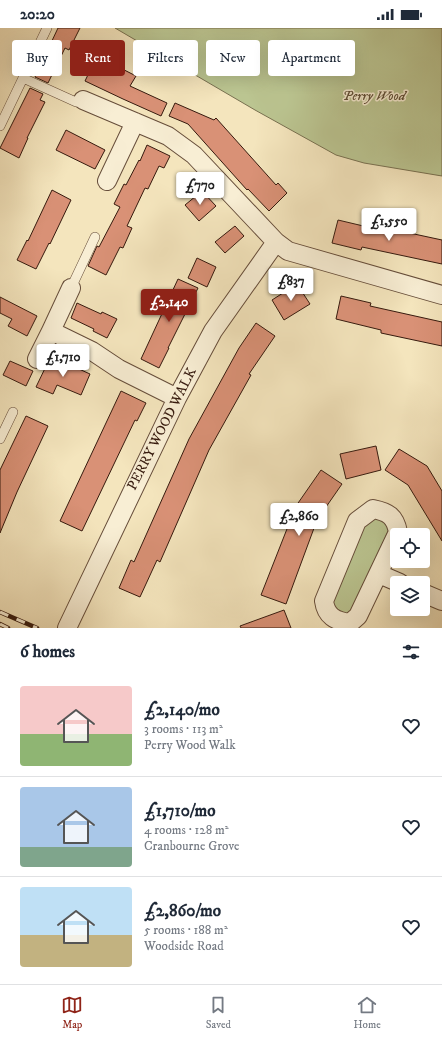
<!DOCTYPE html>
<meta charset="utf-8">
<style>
:root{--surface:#fff;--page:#f2f2f3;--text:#1f2937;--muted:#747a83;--line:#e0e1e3;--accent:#8f2418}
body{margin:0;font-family:"IM FELL DW Pica",serif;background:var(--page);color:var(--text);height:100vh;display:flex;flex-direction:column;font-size:15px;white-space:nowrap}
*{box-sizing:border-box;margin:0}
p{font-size:13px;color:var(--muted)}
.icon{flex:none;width:22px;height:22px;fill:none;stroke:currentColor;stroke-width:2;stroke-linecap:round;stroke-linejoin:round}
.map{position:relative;height:600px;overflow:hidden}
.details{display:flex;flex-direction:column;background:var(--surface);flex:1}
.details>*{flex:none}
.top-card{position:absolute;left:12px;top:12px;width:418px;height:36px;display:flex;gap:8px}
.buttons{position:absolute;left:390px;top:500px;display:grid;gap:8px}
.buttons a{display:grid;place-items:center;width:40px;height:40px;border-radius:4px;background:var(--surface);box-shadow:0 4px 16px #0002;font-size:20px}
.price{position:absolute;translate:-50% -34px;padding:0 9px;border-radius:4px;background:#fff;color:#222;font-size:13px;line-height:26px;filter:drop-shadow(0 1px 2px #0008)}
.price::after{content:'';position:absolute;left:50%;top:24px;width:12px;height:9px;margin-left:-6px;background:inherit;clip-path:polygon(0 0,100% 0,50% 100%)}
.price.current{background:var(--accent);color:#fff}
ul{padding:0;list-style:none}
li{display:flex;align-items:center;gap:12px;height:100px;padding:0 20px}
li+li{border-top:1px solid var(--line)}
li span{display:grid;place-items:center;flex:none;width:112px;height:80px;border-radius:4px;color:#555}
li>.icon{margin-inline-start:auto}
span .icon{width:48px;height:48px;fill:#fffc;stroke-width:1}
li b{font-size:17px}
h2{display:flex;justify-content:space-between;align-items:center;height:48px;padding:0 20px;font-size:17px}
.pill{padding:0 14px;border-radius:4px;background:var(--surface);box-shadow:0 4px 16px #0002;font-size:14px;line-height:36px}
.pill.current{background:var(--accent);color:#fff}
.status{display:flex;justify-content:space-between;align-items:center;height:28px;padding:0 20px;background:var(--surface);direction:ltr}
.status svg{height:11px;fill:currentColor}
.tab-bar{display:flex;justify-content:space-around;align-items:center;height:56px;border-top:1px solid var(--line);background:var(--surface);font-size:11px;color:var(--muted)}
.tab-bar a{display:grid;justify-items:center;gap:2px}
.tab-bar .current{color:var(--accent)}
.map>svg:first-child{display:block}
.green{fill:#bbc591;stroke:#787050}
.building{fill:#d99176;stroke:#361a0e}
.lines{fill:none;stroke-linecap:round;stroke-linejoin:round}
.service-casing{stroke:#664d3a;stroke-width:10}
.minor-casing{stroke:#664d3a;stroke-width:20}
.service{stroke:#f8eed4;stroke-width:9}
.minor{stroke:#f8eed4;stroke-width:18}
.rail-casing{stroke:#361a0e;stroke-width:4.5}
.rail{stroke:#f8eed4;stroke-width:3;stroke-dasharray:9;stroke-linecap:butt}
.labels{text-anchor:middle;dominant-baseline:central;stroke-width:3;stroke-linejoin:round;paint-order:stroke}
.park-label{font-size:14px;font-style:italic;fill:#5e4d35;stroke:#f8eed4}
.street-label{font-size:14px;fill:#361a0e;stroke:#f8eed4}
</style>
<div class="status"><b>20:20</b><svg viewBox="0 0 49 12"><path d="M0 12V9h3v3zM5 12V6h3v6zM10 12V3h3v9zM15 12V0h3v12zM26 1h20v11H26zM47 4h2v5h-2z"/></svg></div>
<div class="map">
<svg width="442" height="600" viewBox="0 0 442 600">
<rect width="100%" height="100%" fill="#f4e5bd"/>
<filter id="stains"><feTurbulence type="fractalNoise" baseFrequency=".005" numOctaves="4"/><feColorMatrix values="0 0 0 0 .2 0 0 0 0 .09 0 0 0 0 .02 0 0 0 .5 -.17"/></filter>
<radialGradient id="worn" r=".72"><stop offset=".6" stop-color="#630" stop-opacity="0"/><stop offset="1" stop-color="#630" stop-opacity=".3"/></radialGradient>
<!-- green -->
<path class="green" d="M115 0H442V148L364 135 336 127 255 82Z
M377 489 385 495 389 501 353 585 347 590 329 581 362 495Z"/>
<!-- building -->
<path class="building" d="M58 0H80L69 22 65 20 48 55 35 49Z
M97 28 136 48 130 58 167 75 161 88 123 71 85 53Z
M30 60 43 66 40 72 45 74 27 110H28L19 130 0 120Z
M175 75 214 92 216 90 276 157 278 155 287 165 269 183 248 161 247 162 188 96 169 88Z
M66 102 105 122 95 141 56 122Z
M147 117 170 128 164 140 159 138 148 161 145 160 127 198 132 200 123 220 120 219 106 247 88 238 97 218 99 219 120 179 114 176 124 156 126 157 139 132 140 133Z
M52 162 71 172 50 216 49 215 36 241 17 232 27 212 28 213Z
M202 163 216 178 199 193 185 177Z
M338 192 376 201 377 198 442 212V236L362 219 361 222 332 215Z
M235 198 244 208 225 225 215 214Z
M197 230 216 239 207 259 188 250Z
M178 251 198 260 168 320H169L159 340 141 331Z
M297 256 310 276 284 292 272 272Z
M341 268 371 275 370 278 442 294V318L381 305V302L336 291Z
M0 269 37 288 27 308 8 298 12 291 0 285Z
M77 275 101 286 102 284 117 291 107 310 93 303 94 301 71 290Z
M256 295 275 308 249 346 251 347 209 422 160 534 157 532 140 569 119 560 131 532 134 534 189 411 239 320Z
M49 332 67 340 68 336 90 346 81 367 57 357 53 366 36 359Z
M10 333 33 343 26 358 3 347Z
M121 363 146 375 137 393 135 392 82 503 60 493Z
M26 388 48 398 17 464 0 505V442Z
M376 418 381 442 346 451 340 426Z
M399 421 427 438 442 463V513L408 457 385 442Z
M321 442 342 456 317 492 286 576 261 567 296 478Z
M284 582 291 600H241L240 598Z"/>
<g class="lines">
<!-- service casing -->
<g class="service-casing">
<path id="service" d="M23 50 76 74 83 72
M0 98 47 0
M71 260 95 209
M0 411 13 384"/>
</g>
<!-- minor casing -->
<g class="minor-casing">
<path id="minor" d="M83 72 168 108 194 127 276 214 288 223 442 267
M107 153 135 94
M71 260 51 303 92 323 119 341 177 370
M37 331 51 303
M373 481C388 484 395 488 398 504L358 588 350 595C335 593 326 588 324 573L357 493Z
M379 546 400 555
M423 565 442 573
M67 600 177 370 213 303 276 214"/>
</g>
<!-- service -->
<use href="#service" class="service"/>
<!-- minor -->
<use href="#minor" class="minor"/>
<!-- rail casing -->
<g class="rail-casing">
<path id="rail" d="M0 584 37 600
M0 596 8 600"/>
</g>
<!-- rail -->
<use href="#rail" class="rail"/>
</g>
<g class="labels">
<!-- park labels -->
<g class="park-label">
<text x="374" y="68">Perry Wood</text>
</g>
<!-- street labels -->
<g class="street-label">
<text transform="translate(162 401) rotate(-63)">PERRY WOOD WALK</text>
</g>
</g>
<rect width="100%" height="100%" filter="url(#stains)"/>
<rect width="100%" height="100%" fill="url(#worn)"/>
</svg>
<div class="buttons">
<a><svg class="icon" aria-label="locate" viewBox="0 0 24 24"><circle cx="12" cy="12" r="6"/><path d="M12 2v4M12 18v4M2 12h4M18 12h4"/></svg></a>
<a><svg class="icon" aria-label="layers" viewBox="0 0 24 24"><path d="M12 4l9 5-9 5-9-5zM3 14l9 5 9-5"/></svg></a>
</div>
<b class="price" style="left:200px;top:178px">£770</b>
<b class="price" style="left:389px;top:214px">£1,550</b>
<b class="price" style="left:291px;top:274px">£837</b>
<b class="price current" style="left:169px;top:295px">£2,140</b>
<b class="price" style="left:63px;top:350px">£1,710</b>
<b class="price" style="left:299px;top:509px">£2,860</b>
<div class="top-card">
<a class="pill">Buy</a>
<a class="pill current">Rent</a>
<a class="pill">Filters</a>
<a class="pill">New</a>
<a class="pill">Apartment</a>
</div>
</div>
<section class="details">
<h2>6 homes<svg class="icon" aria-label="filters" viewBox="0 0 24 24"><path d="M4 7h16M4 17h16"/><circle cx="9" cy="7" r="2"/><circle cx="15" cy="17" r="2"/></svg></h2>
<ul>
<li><span style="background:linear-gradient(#f6c9c9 60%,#8fb573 0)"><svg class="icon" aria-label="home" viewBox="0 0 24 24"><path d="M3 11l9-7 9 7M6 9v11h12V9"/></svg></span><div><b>£2,140/mo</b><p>3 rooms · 113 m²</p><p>Perry Wood Walk</p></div><svg class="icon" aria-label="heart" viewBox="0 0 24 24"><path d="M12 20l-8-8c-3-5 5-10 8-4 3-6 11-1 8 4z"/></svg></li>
<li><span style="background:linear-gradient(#a9c7e8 75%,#7fa58c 0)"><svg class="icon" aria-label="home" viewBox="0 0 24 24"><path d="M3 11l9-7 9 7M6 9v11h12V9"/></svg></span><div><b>£1,710/mo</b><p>4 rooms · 128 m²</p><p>Cranbourne Grove</p></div><svg class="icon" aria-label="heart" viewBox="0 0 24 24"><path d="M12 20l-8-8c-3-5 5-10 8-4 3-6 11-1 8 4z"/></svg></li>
<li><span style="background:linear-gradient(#bfe0f5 60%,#c2b280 0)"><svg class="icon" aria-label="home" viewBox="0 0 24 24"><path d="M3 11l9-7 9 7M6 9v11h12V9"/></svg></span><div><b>£2,860/mo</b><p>5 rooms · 188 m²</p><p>Woodside Road</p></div><svg class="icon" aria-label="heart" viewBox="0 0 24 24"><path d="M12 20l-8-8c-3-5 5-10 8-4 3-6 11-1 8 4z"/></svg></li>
</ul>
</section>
<nav class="tab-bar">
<a class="current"><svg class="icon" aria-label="map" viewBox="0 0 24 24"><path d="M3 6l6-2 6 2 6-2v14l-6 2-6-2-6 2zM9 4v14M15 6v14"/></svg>Map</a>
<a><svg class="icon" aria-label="saved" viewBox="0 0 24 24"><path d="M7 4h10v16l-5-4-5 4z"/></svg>Saved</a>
<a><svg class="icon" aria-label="home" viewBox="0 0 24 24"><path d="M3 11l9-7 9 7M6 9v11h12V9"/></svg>Home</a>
</nav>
